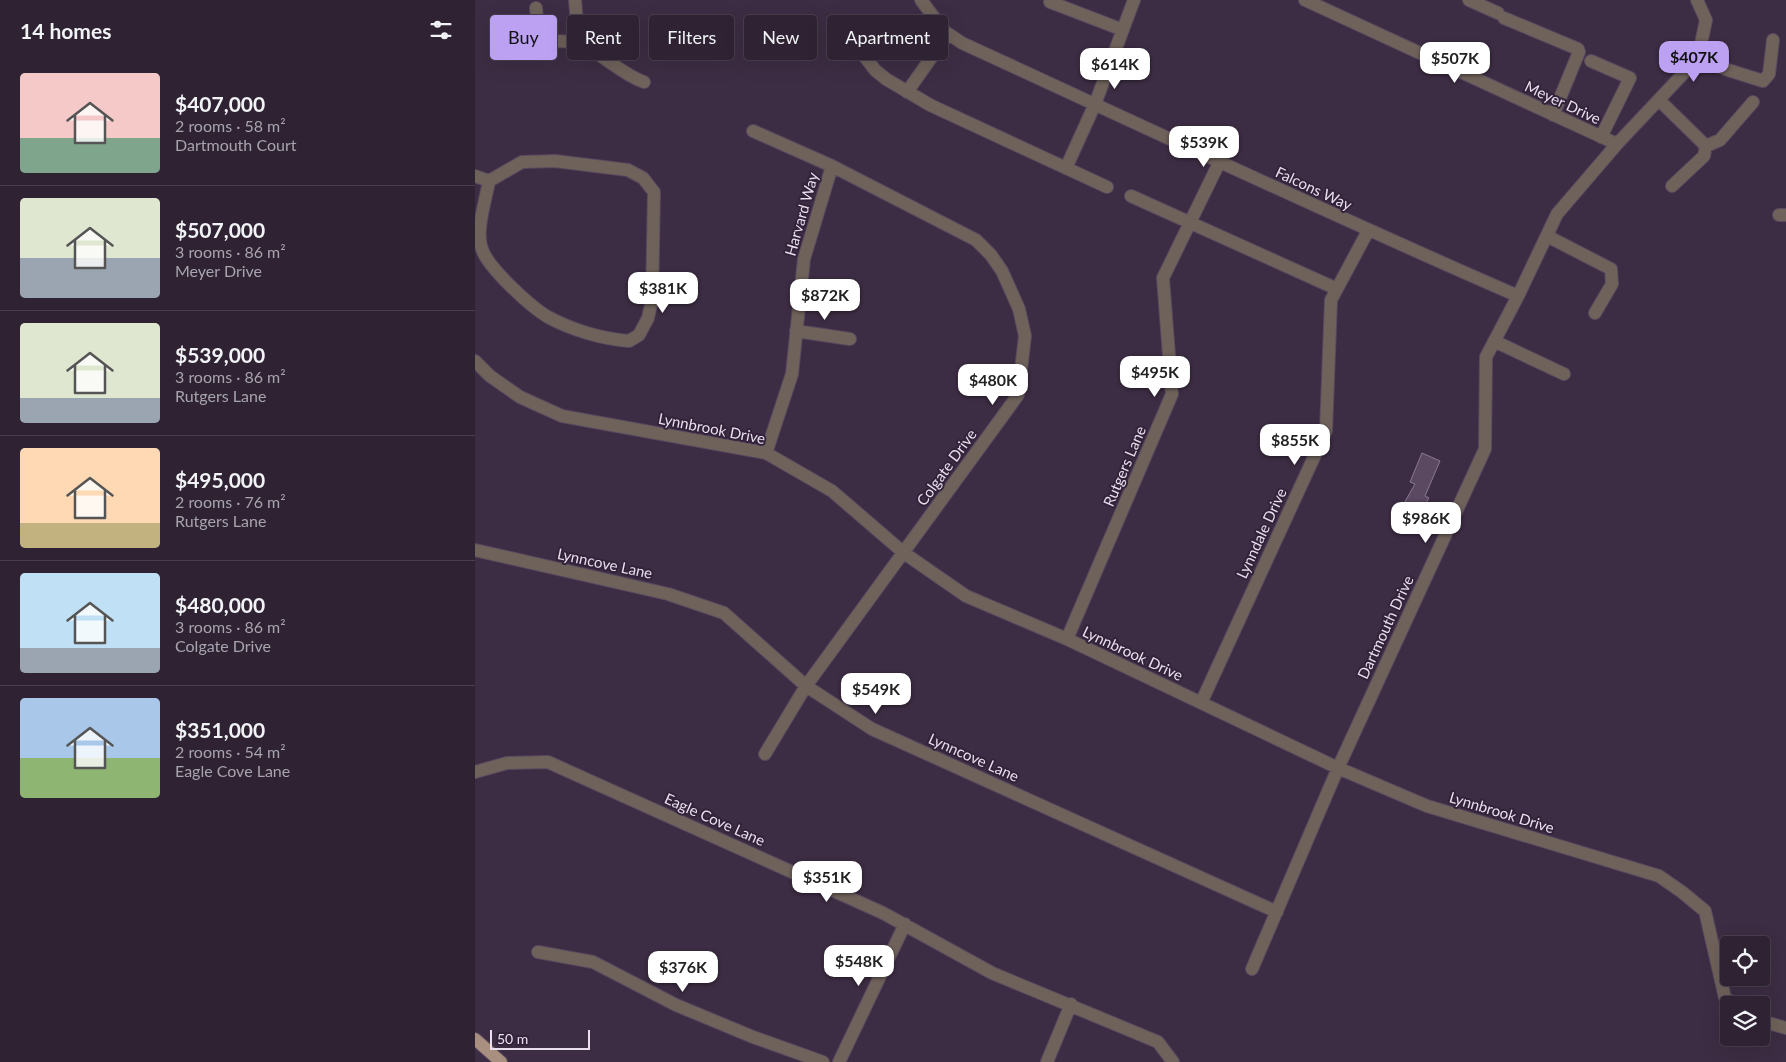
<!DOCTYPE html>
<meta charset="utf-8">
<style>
:root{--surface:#2e2233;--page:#3a2f3f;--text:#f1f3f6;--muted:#a7a4ac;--line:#493f4e;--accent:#bca0f2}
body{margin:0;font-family:Lato,sans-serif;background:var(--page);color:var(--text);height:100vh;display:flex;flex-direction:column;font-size:19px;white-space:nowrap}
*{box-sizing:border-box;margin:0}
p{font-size:16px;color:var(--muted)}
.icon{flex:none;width:28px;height:28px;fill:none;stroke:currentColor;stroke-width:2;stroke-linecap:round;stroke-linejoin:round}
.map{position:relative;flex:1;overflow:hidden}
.sheet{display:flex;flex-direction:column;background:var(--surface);width:475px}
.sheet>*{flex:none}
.top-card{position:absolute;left:15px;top:15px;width:475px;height:45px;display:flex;gap:10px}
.buttons{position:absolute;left:1245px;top:936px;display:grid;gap:10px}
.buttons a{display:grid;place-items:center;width:50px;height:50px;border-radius:5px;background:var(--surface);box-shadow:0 5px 20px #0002,0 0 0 1px var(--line);font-size:25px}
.scale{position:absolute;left:15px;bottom:12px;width:100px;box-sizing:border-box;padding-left:5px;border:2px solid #e9dfee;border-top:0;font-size:14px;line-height:18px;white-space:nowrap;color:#e9dfee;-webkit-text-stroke:4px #33233a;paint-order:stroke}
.price{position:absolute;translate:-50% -42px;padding:0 11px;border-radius:10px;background:#fff;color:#222;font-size:16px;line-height:32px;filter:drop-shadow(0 1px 2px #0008)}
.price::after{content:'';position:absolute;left:50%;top:30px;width:15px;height:11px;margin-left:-8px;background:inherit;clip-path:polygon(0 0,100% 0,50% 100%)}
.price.current{background:var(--accent);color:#111}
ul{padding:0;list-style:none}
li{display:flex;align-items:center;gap:15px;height:125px;padding:0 20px}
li+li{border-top:1px solid var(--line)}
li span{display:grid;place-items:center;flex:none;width:140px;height:100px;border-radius:5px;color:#555}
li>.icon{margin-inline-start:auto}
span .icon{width:60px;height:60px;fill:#fffc;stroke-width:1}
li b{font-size:21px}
h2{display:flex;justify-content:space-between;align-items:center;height:60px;padding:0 20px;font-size:21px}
.chip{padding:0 18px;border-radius:5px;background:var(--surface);box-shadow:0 5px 20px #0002,0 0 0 1px var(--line);font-size:18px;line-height:45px}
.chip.current{background:var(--accent);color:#111}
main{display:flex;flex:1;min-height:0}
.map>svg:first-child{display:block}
.building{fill:#5a4961;stroke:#8b7993}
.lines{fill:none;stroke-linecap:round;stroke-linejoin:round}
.minor-casing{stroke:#59495f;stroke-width:14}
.major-casing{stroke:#59495f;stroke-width:14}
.minor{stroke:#6f625b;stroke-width:12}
.major{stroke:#a98f7f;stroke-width:12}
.labels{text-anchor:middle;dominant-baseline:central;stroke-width:4;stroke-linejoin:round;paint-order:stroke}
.street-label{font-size:15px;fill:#e9dfee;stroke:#33233a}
</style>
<main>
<section class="sheet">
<h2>14 homes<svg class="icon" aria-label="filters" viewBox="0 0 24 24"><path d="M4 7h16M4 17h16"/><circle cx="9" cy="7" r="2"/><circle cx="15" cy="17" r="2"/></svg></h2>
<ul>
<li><span style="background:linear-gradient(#f6c9c9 65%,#7fa58c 0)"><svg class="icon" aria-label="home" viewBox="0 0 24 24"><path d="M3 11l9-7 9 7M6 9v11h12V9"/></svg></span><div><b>$407,000</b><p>2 rooms · 58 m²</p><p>Dartmouth Court</p></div></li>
<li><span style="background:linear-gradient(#dfe7d0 60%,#9aa5b1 0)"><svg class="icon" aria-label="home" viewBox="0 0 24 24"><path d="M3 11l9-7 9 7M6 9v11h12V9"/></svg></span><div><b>$507,000</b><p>3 rooms · 86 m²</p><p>Meyer Drive</p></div></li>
<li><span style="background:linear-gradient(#dfe7d0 75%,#9aa5b1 0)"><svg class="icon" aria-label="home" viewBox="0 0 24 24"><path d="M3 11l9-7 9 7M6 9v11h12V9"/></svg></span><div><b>$539,000</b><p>3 rooms · 86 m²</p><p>Rutgers Lane</p></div></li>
<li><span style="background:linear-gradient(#ffd9b3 75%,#c2b280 0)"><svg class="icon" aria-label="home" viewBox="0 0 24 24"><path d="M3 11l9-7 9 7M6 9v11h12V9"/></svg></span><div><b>$495,000</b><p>2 rooms · 76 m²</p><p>Rutgers Lane</p></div></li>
<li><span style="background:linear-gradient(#bfe0f5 75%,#9aa5b1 0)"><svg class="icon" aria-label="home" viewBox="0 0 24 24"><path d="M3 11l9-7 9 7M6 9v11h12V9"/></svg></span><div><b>$480,000</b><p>3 rooms · 86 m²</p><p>Colgate Drive</p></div></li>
<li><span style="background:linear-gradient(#a9c7e8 60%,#8fb573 0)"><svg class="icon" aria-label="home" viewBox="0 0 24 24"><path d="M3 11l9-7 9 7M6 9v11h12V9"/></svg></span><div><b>$351,000</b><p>2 rooms · 54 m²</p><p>Eagle Cove Lane</p></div></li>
</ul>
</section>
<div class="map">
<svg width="1311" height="1062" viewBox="0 0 1311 1062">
<rect width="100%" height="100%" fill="#3d2d44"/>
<!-- building -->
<path class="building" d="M947 453 965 461 950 496 954 498 939 523 923 514 940 484 935 482Z"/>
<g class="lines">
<!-- minor casing -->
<g class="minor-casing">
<path id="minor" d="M100 0 104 44
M446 0 469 31 487 43C672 128 856 215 1043 296
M830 0 1142 144
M994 0 1023 13
M575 2 648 30
M61 8 63 28 76 41C84 42 92 40 100 43 125 50 143 73 169 82
M1029 18 1103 49 1104 52 1078 115
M384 49 400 70 411 79 455 105 632 187
M1223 58 1253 70 1288 81 1294 74 1298 40
M1116 61 1155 78 1126 137
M432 92 473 34
M1184 100 1231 146 1229 156 1197 186
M278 131 357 166 501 240 516 255 527 271 544 309 550 336 543 395 331 686 290 754
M1231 146 1245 140 1278 102
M80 161 153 170 168 178 179 192 177 300 173 318 164 335 154 341C127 339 97 330 73 317 56 307 13 268 7 249 0 232 11 199 14 181L47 162Z
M591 168 620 104 659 0
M0 176 14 181
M656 196 862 289
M1304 215H1311
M1072 236 1136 269 1137 284 1120 313
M321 331 375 339
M1019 341 1089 374
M0 361 15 376 45 397 87 416 291 453 357 491 429 553 491 596 592 639 863 768 952 806 1184 876 1207 892 1230 911 1250 998 1261 1005
M291 453 317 374 329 259 357 166
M0 550 193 594 249 613 331 686 397 729 802 912
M592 639 697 394 688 278 745 161
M726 703 851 431 856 300 893 231
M0 772 32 763 73 762 408 913 517 973 683 1042 698 1062
M63 952 118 962 201 1005 278 1037 348 1062
M777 969 863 768 1010 449 1011 357 1043 296 1082 214 1142 144 1223 58 1231 20 1222 0
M1286 1021 1311 1028
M364 1062 430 924
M572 1062 596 1004"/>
</g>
<!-- major casing -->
<g class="major-casing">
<path id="major" d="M0 1039 26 1062"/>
</g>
<!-- minor -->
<use href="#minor" class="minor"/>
<!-- major -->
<use href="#major" class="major"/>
</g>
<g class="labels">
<!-- street labels -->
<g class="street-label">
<text transform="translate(1088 102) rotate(25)">Meyer Drive</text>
<text transform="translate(839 188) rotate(25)">Falcons Way</text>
<text transform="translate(326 214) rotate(-74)">Harvard Way</text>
<text transform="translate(237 428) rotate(11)">Lynnbrook Drive</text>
<text transform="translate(649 466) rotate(-67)">Rutgers Lane</text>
<text transform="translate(471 467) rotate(-54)">Colgate Drive</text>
<text transform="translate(786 533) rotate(-65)">Lynndale Drive</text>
<text transform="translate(130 563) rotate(12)">Lynncove Lane</text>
<text transform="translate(910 627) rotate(-65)">Dartmouth Drive</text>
<text transform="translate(658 653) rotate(25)">Lynnbrook Drive</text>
<text transform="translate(499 757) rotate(24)">Lynncove Lane</text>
<text transform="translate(1027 812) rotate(17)">Lynnbrook Drive</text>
<text transform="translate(240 819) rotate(24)">Eagle Cove Lane</text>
</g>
</g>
</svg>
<div class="buttons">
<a><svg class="icon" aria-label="locate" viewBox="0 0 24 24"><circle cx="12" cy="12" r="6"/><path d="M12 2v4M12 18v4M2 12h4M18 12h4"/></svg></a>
<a><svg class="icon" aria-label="layers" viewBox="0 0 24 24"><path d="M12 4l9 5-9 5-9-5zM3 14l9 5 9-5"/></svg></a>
</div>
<div class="scale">50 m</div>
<b class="price current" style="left:1219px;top:83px">$407K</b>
<b class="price" style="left:980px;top:84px">$507K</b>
<b class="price" style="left:640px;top:90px">$614K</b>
<b class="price" style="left:729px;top:168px">$539K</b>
<b class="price" style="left:188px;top:314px">$381K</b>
<b class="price" style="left:350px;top:321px">$872K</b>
<b class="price" style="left:680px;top:398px">$495K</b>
<b class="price" style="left:518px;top:406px">$480K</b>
<b class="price" style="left:820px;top:466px">$855K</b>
<b class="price" style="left:951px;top:544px">$986K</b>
<b class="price" style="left:401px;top:715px">$549K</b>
<b class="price" style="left:352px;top:903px">$351K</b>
<b class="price" style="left:384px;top:987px">$548K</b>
<b class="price" style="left:208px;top:993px">$376K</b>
<div class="top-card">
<a class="chip current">Buy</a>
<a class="chip">Rent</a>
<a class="chip">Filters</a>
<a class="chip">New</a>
<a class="chip">Apartment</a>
</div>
</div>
</main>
